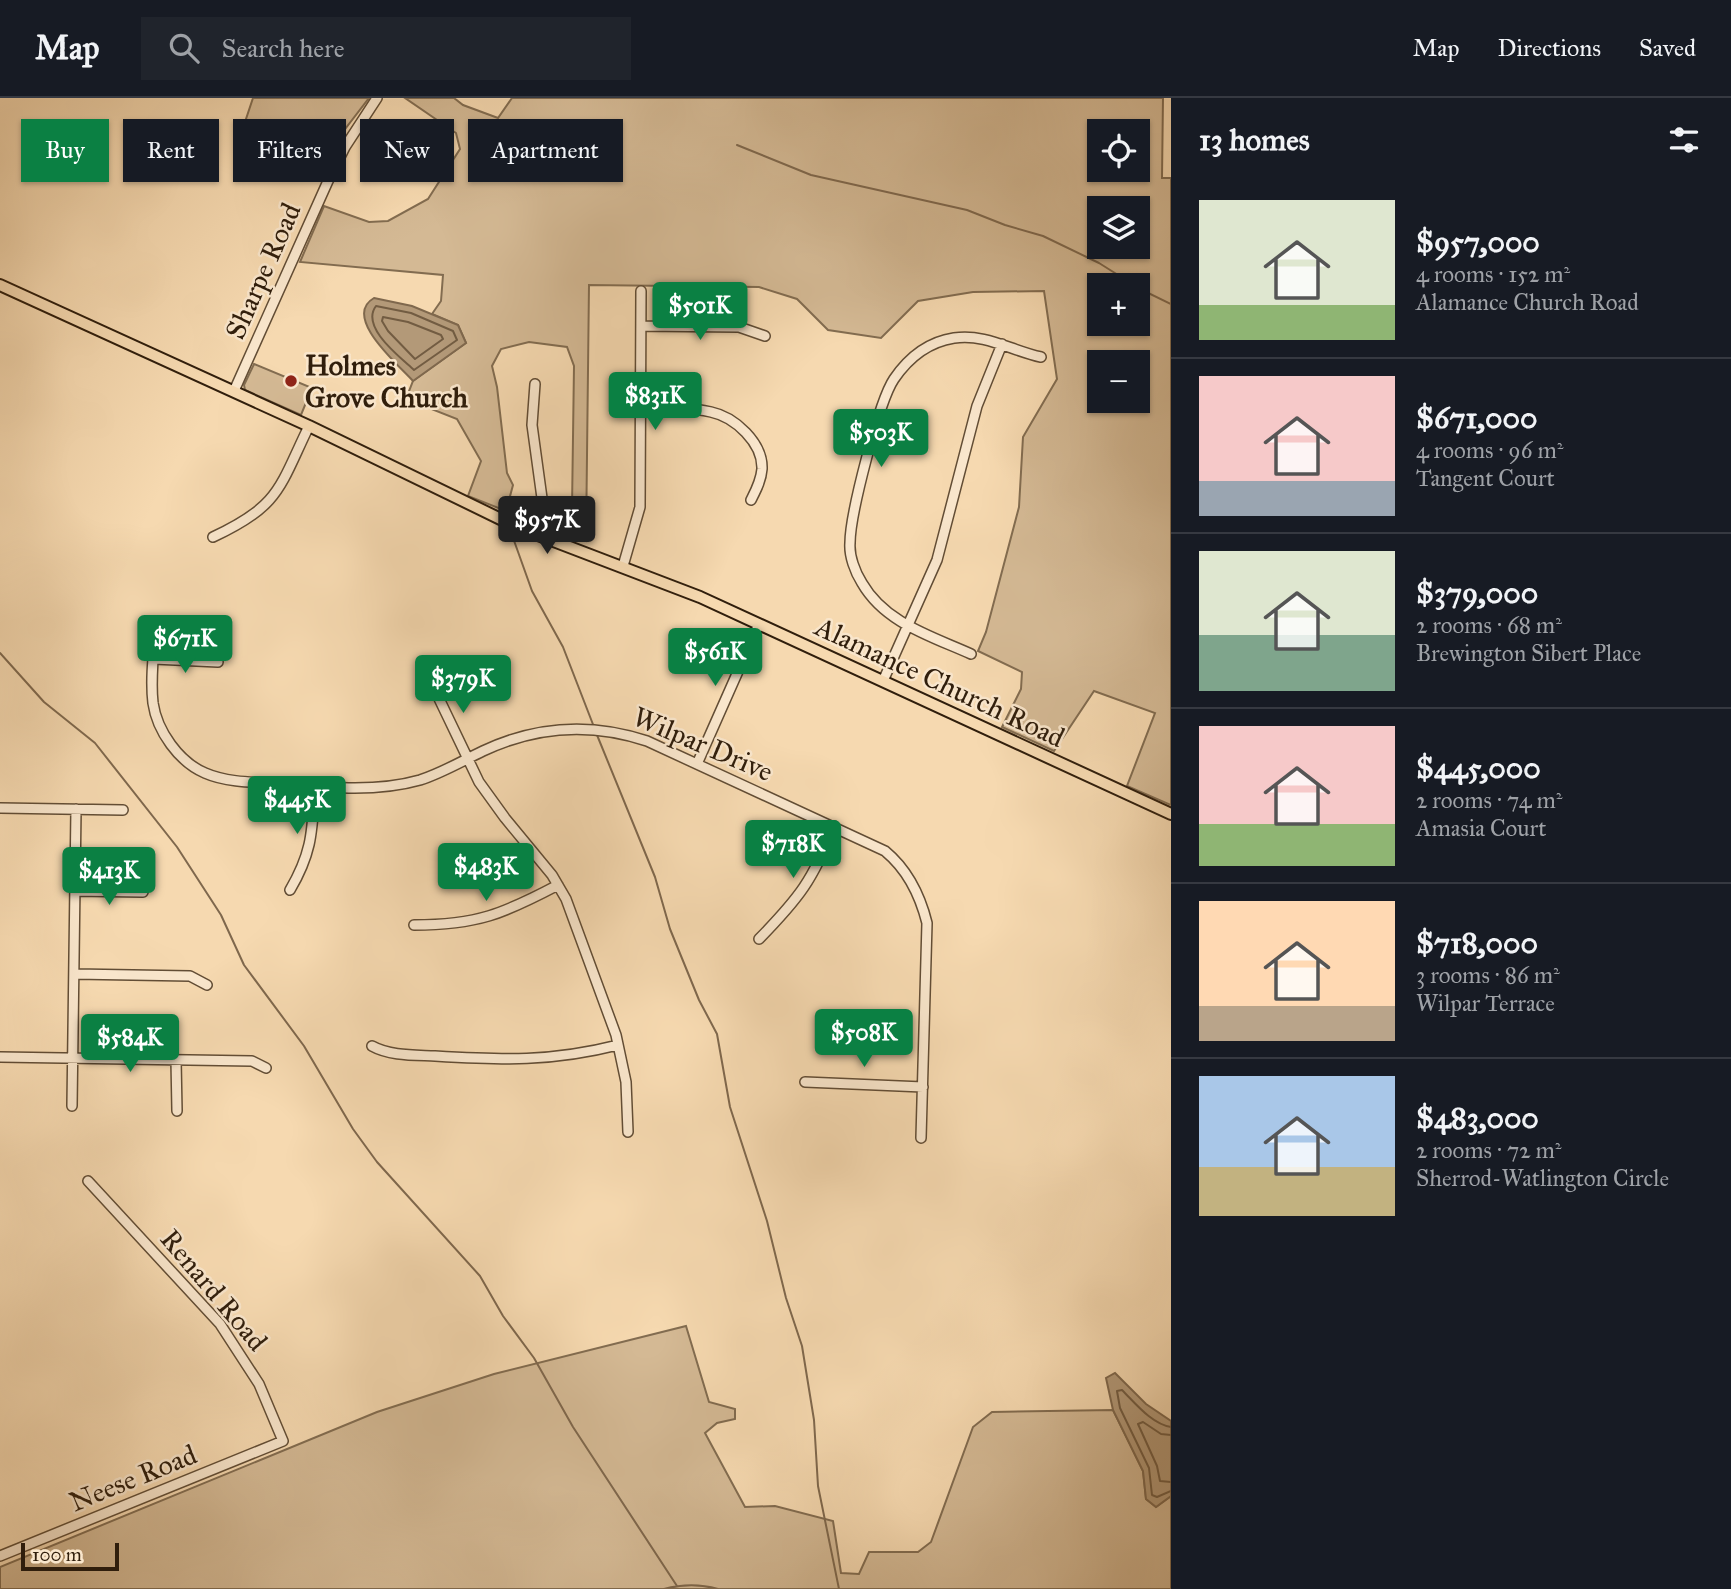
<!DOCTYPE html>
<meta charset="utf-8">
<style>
:root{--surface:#171b24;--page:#20242c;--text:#f1f3f6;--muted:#9ea1a6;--line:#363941;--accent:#0b8043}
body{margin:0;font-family:"IM FELL Great Primer",serif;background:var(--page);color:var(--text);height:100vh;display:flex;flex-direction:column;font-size:26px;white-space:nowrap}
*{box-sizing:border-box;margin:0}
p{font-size:23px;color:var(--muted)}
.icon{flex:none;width:38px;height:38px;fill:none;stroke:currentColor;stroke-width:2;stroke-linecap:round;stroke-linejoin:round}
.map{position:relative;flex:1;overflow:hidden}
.drawer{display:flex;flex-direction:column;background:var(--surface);width:560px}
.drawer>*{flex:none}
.banner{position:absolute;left:21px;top:21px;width:665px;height:63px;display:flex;gap:14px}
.controls{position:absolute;left:1087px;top:21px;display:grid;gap:14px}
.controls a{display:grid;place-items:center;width:63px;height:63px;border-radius:0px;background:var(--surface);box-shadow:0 2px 5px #0004;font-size:35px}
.scale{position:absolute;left:21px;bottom:18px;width:98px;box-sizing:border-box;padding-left:7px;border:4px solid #301e0c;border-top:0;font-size:19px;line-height:24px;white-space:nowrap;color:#301e0c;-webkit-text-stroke:5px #f9e6cc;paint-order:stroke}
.price{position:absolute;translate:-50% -60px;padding:0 16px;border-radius:7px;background:var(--accent);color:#fff;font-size:23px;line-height:46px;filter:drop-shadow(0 2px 4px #0008)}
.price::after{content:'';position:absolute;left:50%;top:42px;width:21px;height:16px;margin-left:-10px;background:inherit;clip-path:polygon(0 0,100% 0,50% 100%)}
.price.active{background:#222;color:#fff}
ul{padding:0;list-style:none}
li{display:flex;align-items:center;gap:21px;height:175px;padding:0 28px}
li+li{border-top:2px solid var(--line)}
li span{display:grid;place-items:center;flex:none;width:196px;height:140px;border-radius:0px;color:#555}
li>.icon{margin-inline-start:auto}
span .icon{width:84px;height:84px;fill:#fffc;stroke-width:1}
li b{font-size:30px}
h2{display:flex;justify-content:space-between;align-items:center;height:84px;padding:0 28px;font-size:30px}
.pill{padding:0 24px;border-radius:0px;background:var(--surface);box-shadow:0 2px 5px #0004;font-size:24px;line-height:63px}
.pill.active{background:var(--accent);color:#fff}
header{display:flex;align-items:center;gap:42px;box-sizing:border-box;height:98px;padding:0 35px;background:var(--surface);border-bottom:2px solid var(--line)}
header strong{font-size:33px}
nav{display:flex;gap:38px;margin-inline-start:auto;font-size:24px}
.search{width:490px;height:63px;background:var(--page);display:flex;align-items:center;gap:18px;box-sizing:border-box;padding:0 24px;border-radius:0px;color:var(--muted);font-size:26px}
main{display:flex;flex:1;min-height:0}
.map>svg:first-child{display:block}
.green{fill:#d4b994;stroke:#826c50;stroke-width:2;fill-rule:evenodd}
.water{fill:#b39978;stroke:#7f684d;stroke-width:2}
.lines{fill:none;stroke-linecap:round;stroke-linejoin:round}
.shore{stroke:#725c42;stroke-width:2}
.stream{stroke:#7f684d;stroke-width:2}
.minor-casing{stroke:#624d35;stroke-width:12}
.major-casing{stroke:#301e0c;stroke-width:14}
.minor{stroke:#f9e6cc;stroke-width:9}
.major{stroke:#f6d9b0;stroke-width:10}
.poi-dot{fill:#8f2418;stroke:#f9e6cc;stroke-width:2.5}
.labels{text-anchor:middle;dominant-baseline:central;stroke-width:5;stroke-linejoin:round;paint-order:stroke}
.street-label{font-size:28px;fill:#301e0c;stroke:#f9e6cc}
.poi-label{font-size:28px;font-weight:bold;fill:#301e0c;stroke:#f9e6cc;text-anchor:start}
</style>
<header>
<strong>Map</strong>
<div class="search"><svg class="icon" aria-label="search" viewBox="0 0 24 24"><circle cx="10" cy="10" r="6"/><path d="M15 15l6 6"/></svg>Search here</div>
<nav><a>Map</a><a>Directions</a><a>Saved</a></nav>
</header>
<main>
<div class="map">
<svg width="1171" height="1491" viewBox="0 0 1171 1491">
<rect width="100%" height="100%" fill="#f6d9b0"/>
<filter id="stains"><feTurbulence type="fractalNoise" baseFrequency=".00286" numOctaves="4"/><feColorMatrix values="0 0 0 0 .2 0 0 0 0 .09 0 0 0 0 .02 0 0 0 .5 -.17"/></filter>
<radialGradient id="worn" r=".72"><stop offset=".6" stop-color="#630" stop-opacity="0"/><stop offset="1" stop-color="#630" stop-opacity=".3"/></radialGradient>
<!-- green -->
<path class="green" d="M253 0H369L339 39 320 81 238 45Z
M405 0H454L463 7 498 20 512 0H1163L1162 80H1171V707L1127 688 1155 615 1094 593 1054 653 1002 629 1021 591 1022 574 978 553 986 534 1019 409 1023 339 1057 281 1044 193 973 194 918 203 881 240 828 232 797 201 759 189 589 187 586 443 566 437 572 410 574 268 567 249 529 244 501 251 492 268 497 289 507 375 513 387 506 413 468 398 481 363 457 321 406 301 413 283 466 245 458 227 432 216 441 203 443 177 300 164 324 108 369 124 388 123 428 101 460 51 456 35ZM1099 33H1138V72H1099ZM1099 110H1138V149H1099ZM1099 187H1138V226H1099ZM1099 264H1138V303H1099Z
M254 266 312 290 301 317 245 292 244 287Z
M686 1228 709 1304 735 1311V1321L717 1325 705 1335 745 1409 775 1408 833 1423 841 1475 859 1476 869 1454H918L931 1444 973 1329 992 1314 1113 1312 1143 1373 1146 1401 1156 1409 1171 1398V1491H0V1469L377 1314 494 1276Z"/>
<!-- water -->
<path class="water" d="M374 200 412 208 458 227 466 245 413 283C400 268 341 219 374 200Z
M1115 1275 1146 1306 1171 1323V1398L1156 1409 1146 1401 1143 1373 1113 1312 1106 1280Z"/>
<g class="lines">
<!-- shore -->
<path class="shore" d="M376 208 411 215 453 233 457 242 414 272C400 259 360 229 376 208Z
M383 219 408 224 441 237 443 241 415 261 388 233 382 223Z
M1171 1329C1152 1326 1136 1306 1122 1292L1117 1293 1120 1310 1149 1370 1152 1397 1157 1399 1171 1393
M1171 1337 1161 1336 1143 1324 1138 1326 1157 1368 1160 1383 1171 1384"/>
<!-- stream -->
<path class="stream" d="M737 47 811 77 967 112 1005 127 1043 138 1099 165 1134 187
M1138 190 1171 206
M512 437 532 493 563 549 594 629
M0 555 44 604 95 645 177 749 221 817 244 867 304 948 353 1031 377 1064 480 1178 503 1218 534 1260 573 1329 677 1488
M597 637 655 779 670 831 699 902 717 936 730 1009 767 1123 786 1200 802 1248 814 1322 818 1388 839 1491
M664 1491C683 1486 700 1486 718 1491"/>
<!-- minor casing -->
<g class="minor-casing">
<path id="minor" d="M641 228 739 229 765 238
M234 293 328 83 345 49 377 0
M640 310C663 310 688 309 711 314 735 319 763 345 762 371 761 383 756 392 751 402
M530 434 542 400 532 327 535 286
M213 439C280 408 279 390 309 328
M623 468 640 409 641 193
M156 526C154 551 150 580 153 605 157 633 179 664 205 675 230 686 262 684 288 686 332 690 378 694 420 682 442 675 462 663 483 653 536 628 590 624 647 643L885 753C908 772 920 797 927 825L921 1040
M971 556C931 538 885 525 862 485 855 474 849 458 850 445 850 417 879 303 894 281 909 259 928 244 954 240 985 235 1012 253 1041 259
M154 561 218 564
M883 583 937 462 977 308 1002 246
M432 586 479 684 505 720 552 777 566 801 616 937 626 984 628 1034
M697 666 759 526
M0 710 123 712
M290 792C313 753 312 732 315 688
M75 793 143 794
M414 827C477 827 503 816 558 787
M759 841C799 800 813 782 834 728
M75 876 190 878 207 887
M372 948C390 958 414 957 435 958 503 962 551 964 618 947
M0 959 252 963 266 970
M176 962 177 1013
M805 984 923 989
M72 1008 76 711
M0 1458 283 1343 259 1286 220 1226 88 1083"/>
</g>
<!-- major casing -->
<g class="major-casing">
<path id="major" d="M0 187 309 328 517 429 700 499 1171 716"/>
</g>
<!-- minor -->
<use href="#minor" class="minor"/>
<!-- major -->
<use href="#major" class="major"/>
</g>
<!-- markers -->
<circle class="poi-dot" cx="291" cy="283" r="7"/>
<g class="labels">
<!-- street labels -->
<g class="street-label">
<text transform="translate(263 173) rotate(-66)">Sharpe Road</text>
<text transform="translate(940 584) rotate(25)">Alamance Church Road</text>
<text transform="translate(703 646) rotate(23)">Wilpar Drive</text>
<text transform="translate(214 1192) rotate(50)">Renard Road</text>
<text transform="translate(133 1380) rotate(-22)">Neese Road</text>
</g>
<!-- poi labels -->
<g class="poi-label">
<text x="305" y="267">Holmes<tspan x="305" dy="32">Grove Church</tspan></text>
</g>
</g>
<rect width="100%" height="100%" filter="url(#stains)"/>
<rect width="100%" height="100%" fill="url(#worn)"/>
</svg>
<div class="controls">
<a><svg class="icon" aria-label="locate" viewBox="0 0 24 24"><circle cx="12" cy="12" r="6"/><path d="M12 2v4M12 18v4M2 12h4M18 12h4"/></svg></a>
<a><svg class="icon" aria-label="layers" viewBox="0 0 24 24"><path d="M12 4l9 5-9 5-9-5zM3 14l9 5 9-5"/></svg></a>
<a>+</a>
<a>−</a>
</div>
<div class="scale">100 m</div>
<b class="price" style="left:700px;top:244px">$501K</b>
<b class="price" style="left:655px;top:334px">$831K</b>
<b class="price" style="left:881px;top:371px">$503K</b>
<b class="price active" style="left:547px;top:458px">$957K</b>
<b class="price" style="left:185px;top:577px">$671K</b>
<b class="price" style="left:715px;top:590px">$561K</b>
<b class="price" style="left:463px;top:617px">$379K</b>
<b class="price" style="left:297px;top:738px">$445K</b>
<b class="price" style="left:793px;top:782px">$718K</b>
<b class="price" style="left:486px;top:805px">$483K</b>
<b class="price" style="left:109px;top:809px">$413K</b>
<b class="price" style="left:864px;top:971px">$508K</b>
<b class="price" style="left:130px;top:976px">$584K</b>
<div class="banner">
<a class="pill active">Buy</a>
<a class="pill">Rent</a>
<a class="pill">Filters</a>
<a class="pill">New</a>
<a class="pill">Apartment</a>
</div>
</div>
<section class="drawer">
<h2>13 homes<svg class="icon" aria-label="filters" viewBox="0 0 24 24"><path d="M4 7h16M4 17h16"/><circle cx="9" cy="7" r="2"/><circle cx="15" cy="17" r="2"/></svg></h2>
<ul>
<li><span style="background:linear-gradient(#dfe7d0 75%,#8fb573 0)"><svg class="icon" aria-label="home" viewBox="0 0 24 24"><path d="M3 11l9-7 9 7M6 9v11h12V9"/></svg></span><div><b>$957,000</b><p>4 rooms · 152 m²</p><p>Alamance Church Road</p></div></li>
<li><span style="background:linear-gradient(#f6c9c9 75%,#9aa5b1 0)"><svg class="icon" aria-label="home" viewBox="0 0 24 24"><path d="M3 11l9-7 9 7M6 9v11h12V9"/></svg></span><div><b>$671,000</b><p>4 rooms · 96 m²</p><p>Tangent Court</p></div></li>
<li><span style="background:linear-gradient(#dfe7d0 60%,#7fa58c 0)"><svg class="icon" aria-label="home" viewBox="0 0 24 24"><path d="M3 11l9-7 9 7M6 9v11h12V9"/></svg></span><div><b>$379,000</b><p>2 rooms · 68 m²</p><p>Brewington Sibert Place</p></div></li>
<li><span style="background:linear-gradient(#f6c9c9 70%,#8fb573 0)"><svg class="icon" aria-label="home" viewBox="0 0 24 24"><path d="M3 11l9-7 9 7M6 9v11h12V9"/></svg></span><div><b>$445,000</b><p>2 rooms · 74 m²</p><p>Amasia Court</p></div></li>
<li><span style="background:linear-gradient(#ffd9b3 75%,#b9a48a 0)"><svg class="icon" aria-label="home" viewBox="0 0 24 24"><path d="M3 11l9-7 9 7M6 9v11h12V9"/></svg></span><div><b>$718,000</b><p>3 rooms · 86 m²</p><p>Wilpar Terrace</p></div></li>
<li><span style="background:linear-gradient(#a9c7e8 65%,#c2b280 0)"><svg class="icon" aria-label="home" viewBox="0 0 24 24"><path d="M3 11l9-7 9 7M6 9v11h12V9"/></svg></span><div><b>$483,000</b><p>2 rooms · 72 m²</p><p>Sherrod-Watlington Circle</p></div></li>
</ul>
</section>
</main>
